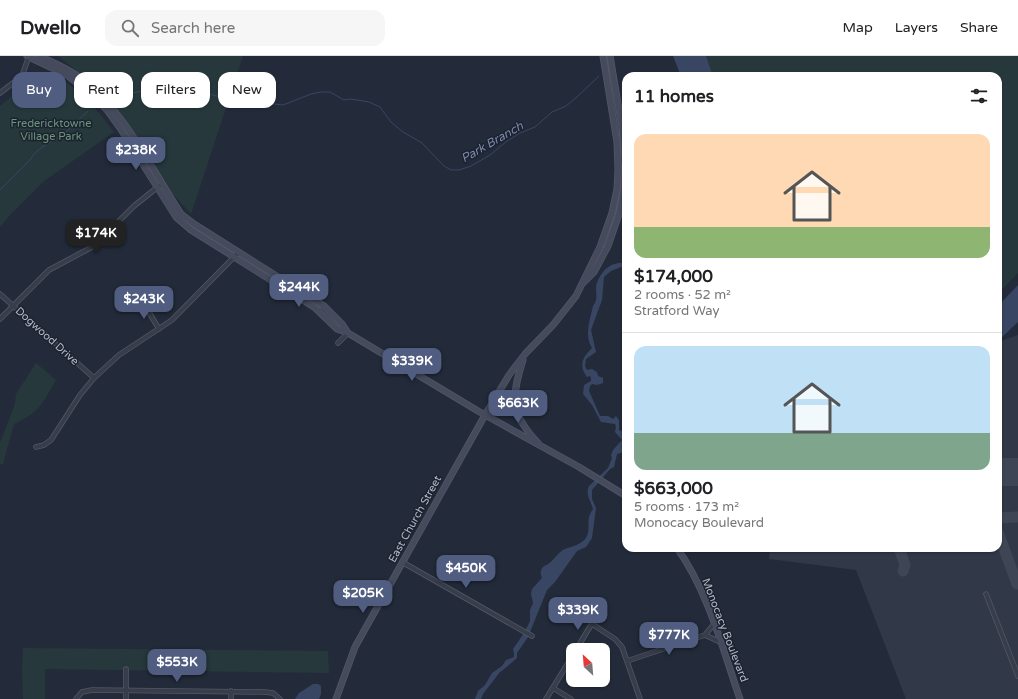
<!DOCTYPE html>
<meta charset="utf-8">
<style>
:root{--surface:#fff;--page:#f6f6f6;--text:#202124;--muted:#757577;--line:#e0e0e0;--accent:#505d81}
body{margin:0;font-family:"Varela Round",sans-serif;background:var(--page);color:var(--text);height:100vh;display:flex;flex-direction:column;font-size:15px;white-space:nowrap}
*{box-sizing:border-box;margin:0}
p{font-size:13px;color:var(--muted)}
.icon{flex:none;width:22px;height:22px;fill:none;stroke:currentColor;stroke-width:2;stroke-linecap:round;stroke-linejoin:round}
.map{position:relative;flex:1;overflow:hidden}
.sheet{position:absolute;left:622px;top:16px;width:380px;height:480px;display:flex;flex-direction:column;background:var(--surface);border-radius:12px;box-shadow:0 1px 3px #0004}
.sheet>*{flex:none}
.top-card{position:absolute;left:12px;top:16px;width:380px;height:36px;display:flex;gap:8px}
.needle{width:26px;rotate:334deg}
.controls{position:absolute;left:566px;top:587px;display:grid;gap:8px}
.controls a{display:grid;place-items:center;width:44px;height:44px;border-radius:8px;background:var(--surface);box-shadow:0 1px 3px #0004;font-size:20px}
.price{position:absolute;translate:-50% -34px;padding:0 9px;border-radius:8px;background:var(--accent);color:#fff;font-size:13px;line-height:26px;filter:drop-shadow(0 1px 2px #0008)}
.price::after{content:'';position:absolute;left:50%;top:24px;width:12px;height:9px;margin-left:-6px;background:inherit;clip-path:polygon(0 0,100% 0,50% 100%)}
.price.on{background:#222;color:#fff}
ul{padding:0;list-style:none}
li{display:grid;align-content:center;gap:8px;height:212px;padding:0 12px}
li+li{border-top:1px solid var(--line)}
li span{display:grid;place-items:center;height:124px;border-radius:12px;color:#555}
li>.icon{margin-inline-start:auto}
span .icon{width:72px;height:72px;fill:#fffc;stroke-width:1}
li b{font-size:17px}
h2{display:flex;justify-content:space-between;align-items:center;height:48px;padding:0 12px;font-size:17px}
.tag{padding:0 14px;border-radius:12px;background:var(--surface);box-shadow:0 1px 3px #0004;font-size:14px;line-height:36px}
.tag.on{background:var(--accent);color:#fff}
header{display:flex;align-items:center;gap:24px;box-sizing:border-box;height:56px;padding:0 20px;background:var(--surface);border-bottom:1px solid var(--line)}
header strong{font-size:19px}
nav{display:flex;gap:22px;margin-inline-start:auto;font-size:14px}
.search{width:280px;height:36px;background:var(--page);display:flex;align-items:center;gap:10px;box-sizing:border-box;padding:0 14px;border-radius:12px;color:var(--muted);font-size:15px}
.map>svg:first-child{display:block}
.airport{fill:#313847}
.green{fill:#26383c}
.water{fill:#394663}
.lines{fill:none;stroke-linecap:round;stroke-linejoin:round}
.stream{stroke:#394663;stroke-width:1}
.taxiway{stroke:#3e4656;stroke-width:11}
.runway{stroke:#3e4656;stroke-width:28}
.street-casing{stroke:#525865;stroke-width:5.5}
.secondary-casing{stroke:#525865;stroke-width:7}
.street{stroke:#373d4a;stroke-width:4}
.secondary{stroke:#454b5d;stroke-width:5.5}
.labels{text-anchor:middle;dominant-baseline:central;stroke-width:3;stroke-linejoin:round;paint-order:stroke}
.park-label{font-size:11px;fill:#6a9679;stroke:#1c222f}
.street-label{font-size:11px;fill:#b2b8c6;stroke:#1c222f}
.water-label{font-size:12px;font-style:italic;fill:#7b8bad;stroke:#1c222f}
</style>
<header>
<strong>Dwello</strong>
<div class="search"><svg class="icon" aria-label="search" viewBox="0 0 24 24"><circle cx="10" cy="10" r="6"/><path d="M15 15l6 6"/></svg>Search here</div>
<nav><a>Map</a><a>Layers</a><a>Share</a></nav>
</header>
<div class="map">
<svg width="1018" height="643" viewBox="0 0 1018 643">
<rect width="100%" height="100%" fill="#232b3a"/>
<!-- airport -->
<path class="airport" d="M1018 279V643H906L856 514 769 503 770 492H998V286Z"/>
<!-- green -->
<path class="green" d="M58 0H243L191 158 152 115 119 66 112 47 100 33Z
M706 0H1018V217L998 238V20H713Z
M35 21 47 27 56 21C81 33 97 54 114 76L44 125 11 158 0 171V50Z
M36 307 56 324C42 348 40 356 14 368L3 408H0V387L15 348 16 338Z
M23 592 328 595 329 617 45 613V643H23L22 613Z"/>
<!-- water -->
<path class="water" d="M673 0H706L713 20H681Z
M626 206V209L611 215 604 221 602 244 591 274 596 296 586 303 585 310 587 314 592 313 597 316 598 320 603 322V327L597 329 592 328 590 330 589 335 600 360H608L613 363 616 360 619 364V374L621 375 625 376 626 392 621 397 617 398 614 411 610 413 592 434V443L596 452 592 482 586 491 577 495 555 526 547 534 528 581 517 597V602L503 614 500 616 483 638 481 643H475L478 635 485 629 492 617 502 610 506 604 514 601V598L513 593 524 577 530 565V554L533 547 531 538 532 533 542 522C540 517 540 514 544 510 553 507 555 499 563 494 571 490 583 489 587 480 591 470 585 464 593 453 591 445 585 439 589 430L608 412 612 402 611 399 613 394 622 384 615 376 616 371 615 368 601 366 592 349 583 338 584 329 591 325V322L590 320 587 321C578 309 583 301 592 292 584 279 590 264 593 250 598 244 596 238 596 231 597 223 603 214 610 210 614 207 621 207 626 206Z
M1018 229V266L998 285V250Z
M313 628H318L321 630V638L319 643H295L299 637Z"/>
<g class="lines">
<!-- stream -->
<path class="stream" d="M118 39 176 30 225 42 283 49 311 38 321 36H330L344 44 351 43 369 46 380 51 391 66 403 76 422 87 444 110 451 114H459L471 110 490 99 507 85 520 77 535 71 552 56 566 50 577 41 599 20
M0 134 30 104C36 93 49 87 59 81 70 74 79 63 88 55"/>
<!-- taxiway -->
<path class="taxiway" d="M998 462 1018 461
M998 476 1017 528
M899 492 905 509 903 515"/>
<!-- runway -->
<path class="runway" d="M998 416H1018"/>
<!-- street casing -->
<g class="street-casing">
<path id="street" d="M0 37 22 20 29 0
M0 238 94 322
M144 248 159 273
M0 263 49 214 94 190 134 150 159 130
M338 287 348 277
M36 391 44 389 51 384 80 339 94 322 119 299 172 264 239 196
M402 506 532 580
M986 538 1018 620
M592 568 615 583 622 591 640 643
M705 579 720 586
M576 594 594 564
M627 605 705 579 714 568
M553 632 571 643
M76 643 82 636 92 634 265 636 273 637 280 643
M126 643V613
M231 643V635
M546 643 573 599"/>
</g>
<!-- secondary casing -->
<g class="secondary-casing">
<path id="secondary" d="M27 0 67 19 92 39 107 54 120 72 176 161 191 174 314 251 337 273 348 277 478 355 579 411 626 440
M39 0C54 7 69 13 82 23 127 58 150 111 181 158L194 168 324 250 342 268 348 277
M583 227 594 216 608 190 619 158 624 132 625 103 622 71 610 0
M523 304C511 341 510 358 538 387
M677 492C708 535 723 594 740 643
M336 643 355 591 485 359 509 319 525 298 553 269 576 240 600 191 612 157 617 133 618 114 617 86 603 0"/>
</g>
<!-- street -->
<use href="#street" class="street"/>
<!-- secondary -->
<use href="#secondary" class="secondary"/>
</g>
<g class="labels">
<!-- park labels -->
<g class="park-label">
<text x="51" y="67">Fredericktowne<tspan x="51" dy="13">Village Park</tspan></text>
</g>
<!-- street labels -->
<g class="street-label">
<text transform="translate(47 280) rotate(42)">Dogwood Drive</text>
<text transform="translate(415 463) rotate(-61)">East Church Street</text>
<text transform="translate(725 574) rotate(69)">Monocacy Boulevard</text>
</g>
<!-- water labels -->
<g class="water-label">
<text transform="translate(492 86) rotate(-30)">Park Branch</text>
</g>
</g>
</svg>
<div class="controls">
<a><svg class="needle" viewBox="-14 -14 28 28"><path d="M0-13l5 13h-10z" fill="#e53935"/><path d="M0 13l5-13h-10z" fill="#757577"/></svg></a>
</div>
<b class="price" style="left:136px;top:115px">$238K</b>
<b class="price on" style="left:96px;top:198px">$174K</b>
<b class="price" style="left:299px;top:252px">$244K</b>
<b class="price" style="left:144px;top:264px">$243K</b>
<b class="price" style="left:412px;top:326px">$339K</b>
<b class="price" style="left:518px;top:368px">$663K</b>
<b class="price" style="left:466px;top:533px">$450K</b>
<b class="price" style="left:363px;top:558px">$205K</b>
<b class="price" style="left:578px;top:575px">$339K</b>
<b class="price" style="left:669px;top:600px">$777K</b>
<b class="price" style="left:177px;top:627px">$553K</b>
<div class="top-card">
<a class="tag on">Buy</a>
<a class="tag">Rent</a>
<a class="tag">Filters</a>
<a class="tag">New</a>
</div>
<section class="sheet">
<h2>11 homes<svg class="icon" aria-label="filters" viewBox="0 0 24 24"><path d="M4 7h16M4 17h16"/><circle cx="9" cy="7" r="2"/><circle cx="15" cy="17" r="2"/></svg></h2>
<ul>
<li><span style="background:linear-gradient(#ffd9b3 75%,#8fb573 0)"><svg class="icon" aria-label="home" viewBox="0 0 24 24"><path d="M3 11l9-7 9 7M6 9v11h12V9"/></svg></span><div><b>$174,000</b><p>2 rooms · 52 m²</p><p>Stratford Way</p></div></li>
<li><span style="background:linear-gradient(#bfe0f5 70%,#7fa58c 0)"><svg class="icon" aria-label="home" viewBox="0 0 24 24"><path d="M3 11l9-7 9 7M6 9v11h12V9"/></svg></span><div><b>$663,000</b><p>5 rooms · 173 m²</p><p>Monocacy Boulevard</p></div></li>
</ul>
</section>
</div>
